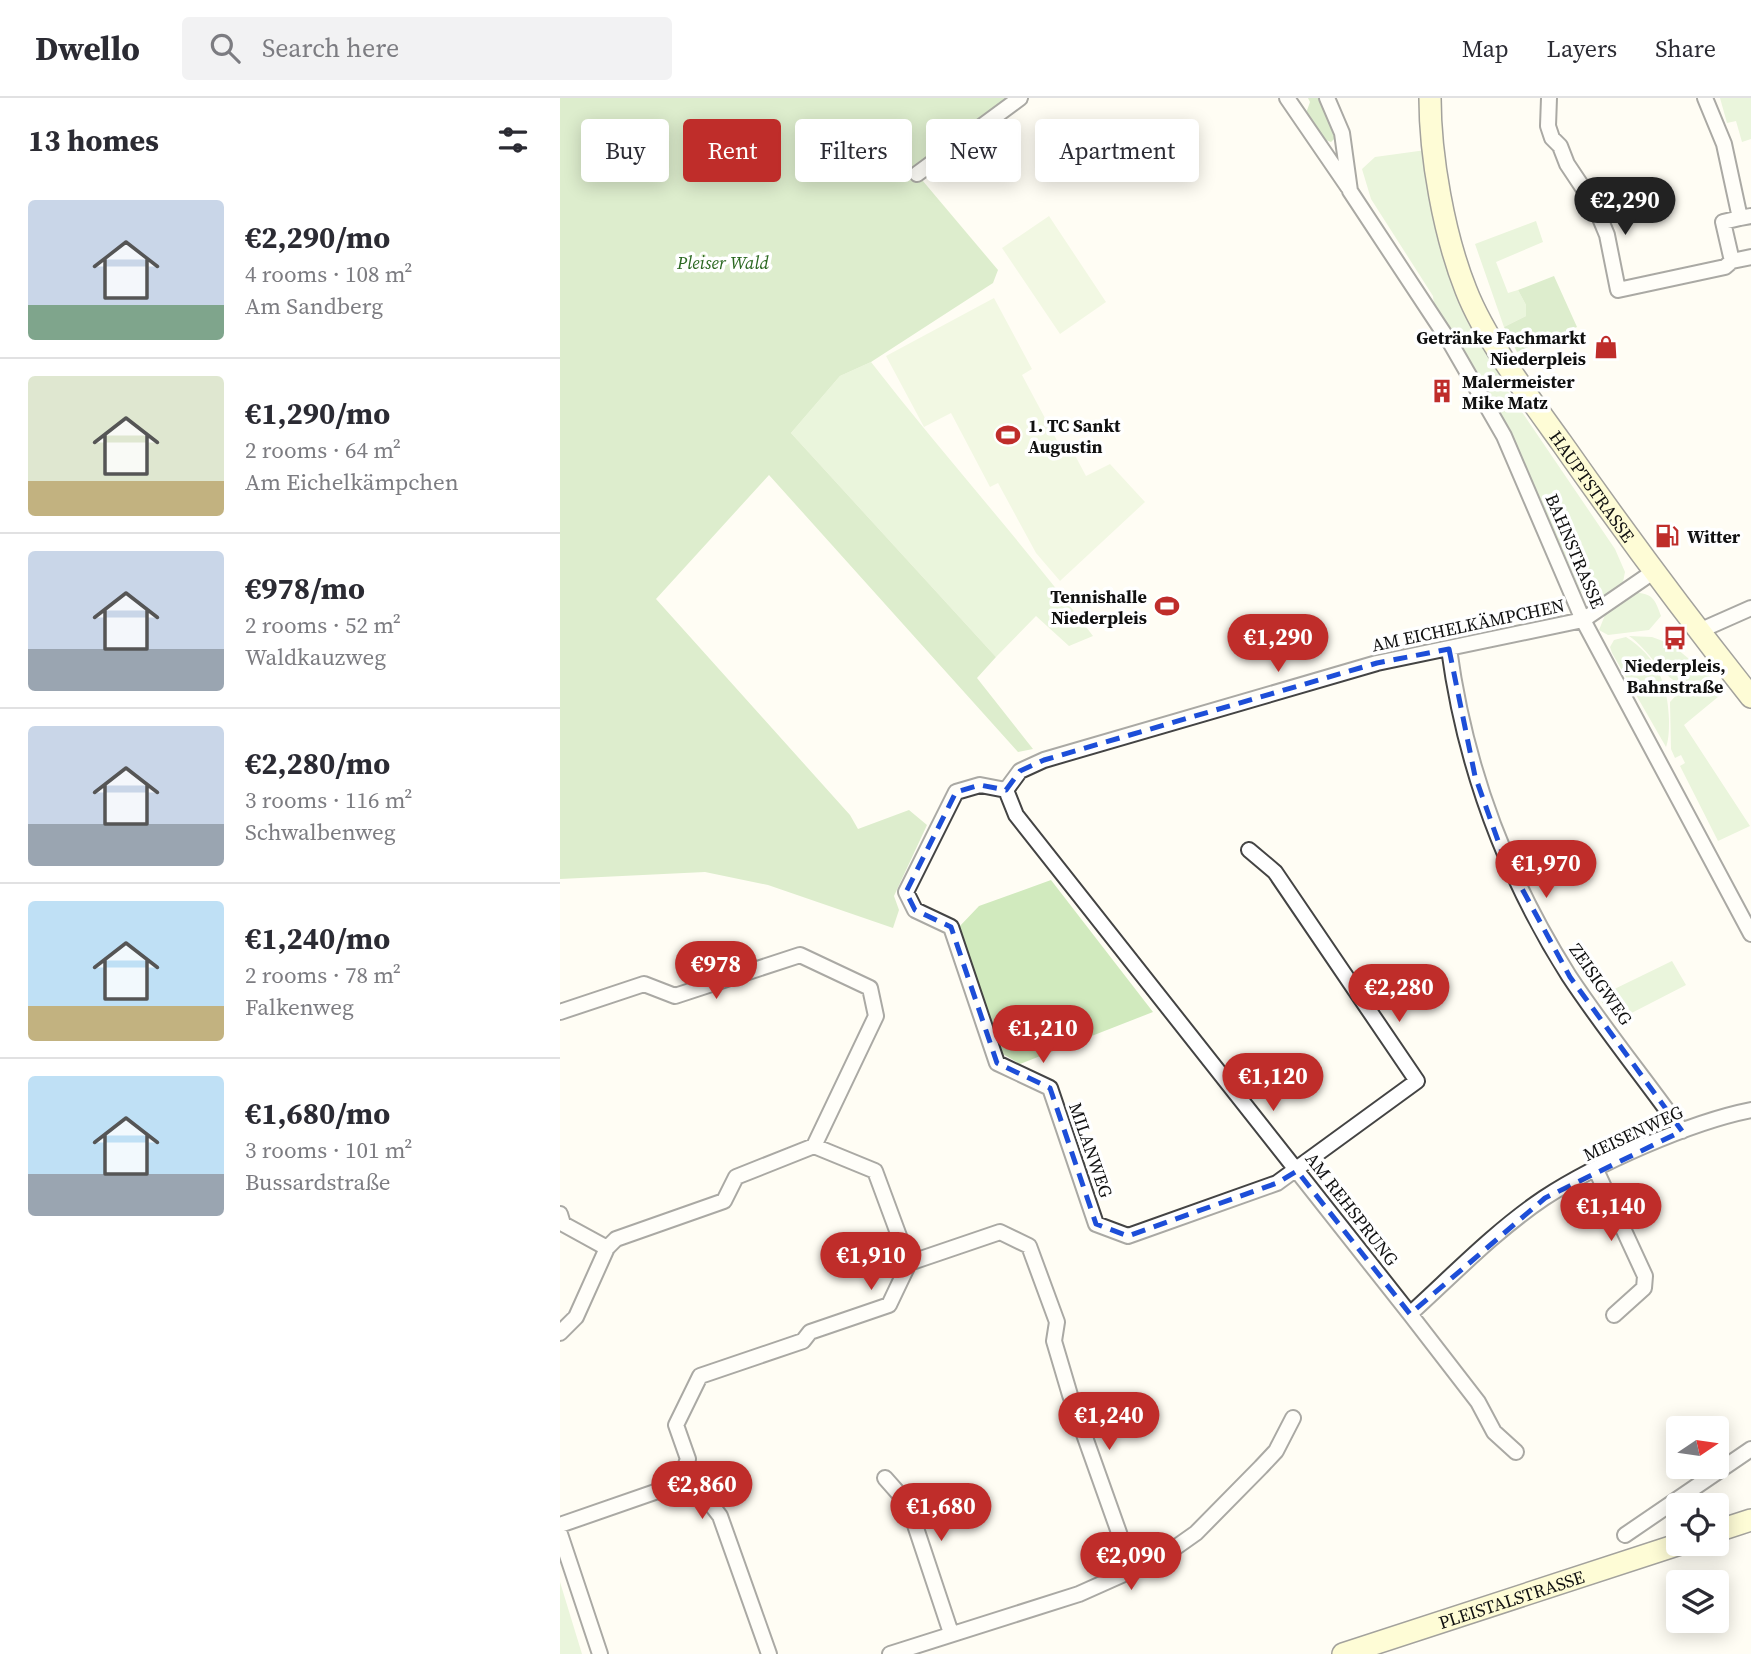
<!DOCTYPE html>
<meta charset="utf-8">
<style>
:root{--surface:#fff;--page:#f2f2f3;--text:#2b2b33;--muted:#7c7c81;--line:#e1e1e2;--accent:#bf2d2a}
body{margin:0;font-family:"Source Serif 4",serif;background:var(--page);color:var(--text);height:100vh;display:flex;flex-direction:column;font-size:26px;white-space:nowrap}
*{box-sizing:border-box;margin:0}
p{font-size:23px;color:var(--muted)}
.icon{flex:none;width:38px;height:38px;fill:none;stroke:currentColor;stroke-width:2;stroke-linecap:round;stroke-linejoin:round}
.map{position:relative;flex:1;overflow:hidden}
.drawer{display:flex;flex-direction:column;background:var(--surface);width:560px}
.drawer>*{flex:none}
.banner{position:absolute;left:21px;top:21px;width:665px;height:63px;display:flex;gap:14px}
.needle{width:46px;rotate:77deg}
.fabs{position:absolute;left:1106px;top:1318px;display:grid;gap:14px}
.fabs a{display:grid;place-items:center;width:63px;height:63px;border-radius:7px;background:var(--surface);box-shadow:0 4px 18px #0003;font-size:35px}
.price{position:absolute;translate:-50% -60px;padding:0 16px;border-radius:24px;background:var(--accent);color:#fff;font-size:23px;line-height:46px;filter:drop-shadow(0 2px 4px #0008)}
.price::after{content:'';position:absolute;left:50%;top:42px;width:21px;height:16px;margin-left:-10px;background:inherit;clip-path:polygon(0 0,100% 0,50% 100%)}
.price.selected{background:#222;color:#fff}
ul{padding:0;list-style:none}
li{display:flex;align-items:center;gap:21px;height:175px;padding:0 28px}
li+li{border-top:2px solid var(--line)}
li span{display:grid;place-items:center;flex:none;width:196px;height:140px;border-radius:7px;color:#555}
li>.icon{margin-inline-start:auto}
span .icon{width:84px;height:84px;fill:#fffc;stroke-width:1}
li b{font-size:30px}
h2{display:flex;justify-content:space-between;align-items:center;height:84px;padding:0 28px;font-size:30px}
.pill{padding:0 24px;border-radius:7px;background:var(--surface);box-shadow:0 4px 18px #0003;font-size:24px;line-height:63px}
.pill.selected{background:var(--accent);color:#fff}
header{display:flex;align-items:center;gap:42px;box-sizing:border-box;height:98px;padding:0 35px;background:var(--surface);border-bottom:2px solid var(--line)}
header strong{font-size:33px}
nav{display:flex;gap:38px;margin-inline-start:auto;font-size:24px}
.search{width:490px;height:63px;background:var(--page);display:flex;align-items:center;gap:18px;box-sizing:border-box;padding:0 24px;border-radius:7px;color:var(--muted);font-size:26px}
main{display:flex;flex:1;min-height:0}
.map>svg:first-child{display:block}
.green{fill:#d1eabe}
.forest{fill:#b4da9d}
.pitch{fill:#e3f1cf}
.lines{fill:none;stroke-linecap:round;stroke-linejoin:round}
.minor-casing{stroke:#444;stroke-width:18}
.secondary-casing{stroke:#333;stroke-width:24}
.minor{stroke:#fff;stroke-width:14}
.secondary{stroke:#fdfab1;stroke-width:21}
.marked{fill:none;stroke:#1d4ed8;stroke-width:5;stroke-dasharray:14 9;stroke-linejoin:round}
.labels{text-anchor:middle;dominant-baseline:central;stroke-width:7;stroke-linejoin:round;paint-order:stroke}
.park-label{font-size:18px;font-style:italic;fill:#2b6821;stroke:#fff}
.poi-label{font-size:18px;font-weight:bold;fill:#111;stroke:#fff;text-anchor:start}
.street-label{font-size:18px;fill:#111;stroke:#fff}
</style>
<header>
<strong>Dwello</strong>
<div class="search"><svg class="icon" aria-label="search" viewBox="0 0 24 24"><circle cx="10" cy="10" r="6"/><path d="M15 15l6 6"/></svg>Search here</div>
<nav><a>Map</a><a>Layers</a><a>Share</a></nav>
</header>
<main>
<section class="drawer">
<h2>13 homes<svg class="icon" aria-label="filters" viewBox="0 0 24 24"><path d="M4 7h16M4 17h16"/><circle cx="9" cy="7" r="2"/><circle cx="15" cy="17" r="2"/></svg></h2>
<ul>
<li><span style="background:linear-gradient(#c9d6e8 75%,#7fa58c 0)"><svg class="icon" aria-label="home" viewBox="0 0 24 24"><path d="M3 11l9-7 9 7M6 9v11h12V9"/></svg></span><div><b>€2,290/mo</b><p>4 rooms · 108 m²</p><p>Am Sandberg</p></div></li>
<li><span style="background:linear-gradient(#dfe7d0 75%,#c2b280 0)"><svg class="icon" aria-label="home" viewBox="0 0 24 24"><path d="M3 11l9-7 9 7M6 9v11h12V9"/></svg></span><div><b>€1,290/mo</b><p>2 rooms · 64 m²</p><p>Am Eichelkämpchen</p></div></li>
<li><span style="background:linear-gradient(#c9d6e8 70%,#9aa5b1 0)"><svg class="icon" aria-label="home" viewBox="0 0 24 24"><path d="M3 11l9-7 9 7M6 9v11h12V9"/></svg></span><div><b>€978/mo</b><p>2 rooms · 52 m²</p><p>Waldkauzweg</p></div></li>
<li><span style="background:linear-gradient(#c9d6e8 70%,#9aa5b1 0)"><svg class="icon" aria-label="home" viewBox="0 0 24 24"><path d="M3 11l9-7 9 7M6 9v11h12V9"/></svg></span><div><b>€2,280/mo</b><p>3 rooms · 116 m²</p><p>Schwalbenweg</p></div></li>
<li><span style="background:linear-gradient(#bfe0f5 75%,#c2b280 0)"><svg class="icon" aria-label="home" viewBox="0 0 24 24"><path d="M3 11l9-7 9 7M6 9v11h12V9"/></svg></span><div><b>€1,240/mo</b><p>2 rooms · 78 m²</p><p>Falkenweg</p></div></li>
<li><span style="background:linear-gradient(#bfe0f5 70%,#9aa5b1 0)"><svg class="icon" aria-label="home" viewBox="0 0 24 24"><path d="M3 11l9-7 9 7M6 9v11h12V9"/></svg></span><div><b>€1,680/mo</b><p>3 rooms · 101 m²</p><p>Bussardstraße</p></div></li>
</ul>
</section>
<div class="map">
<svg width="1191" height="1556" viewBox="0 0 1191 1556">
<rect width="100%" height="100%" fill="#fffdf4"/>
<!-- green -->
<path class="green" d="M1160 0H1191V41L1182 44 1176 23 1167 25Z
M866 52 909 219 947 292 1055 451 1065 474 1063 484C1051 499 1038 505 1021 494L953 339 874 206 873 198 811 101 802 71 815 59Z
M976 123 983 144 936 164 948 195 958 192 966 207V218L944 229 915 146Z
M311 264C383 357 462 444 533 538L509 548 476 518 436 559 231 335 280 278Z
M1077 495C1093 495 1096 504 1101 518L1089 532 1048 537 1039 532 1045 517Z
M1069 538 1092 539 1111 546 1152 580C1143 581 1133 586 1124 586 1107 586 1086 548 1069 538Z
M1066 539C1097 559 1108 586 1109 622 1109 631 1109 641 1106 649L1052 555 1050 549 1054 542Z
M1151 581 1164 594 1124 627 1190 728 1158 743 1120 668 1125 665 1121 657 1115 660 1111 651 1110 604 1122 591Z
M491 782 593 914 460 966 443 956 399 829 419 808Z
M1112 863 1126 887 1056 923 1038 899Z
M0 1484 22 1556H0Z"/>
<!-- forest -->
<path class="forest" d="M0 0H460L357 76 438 172 433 185 311 264 280 278 231 335 436 559 417 580 473 651 458 654 209 377 96 501 290 717 298 731 349 712 367 727 334 798 339 812 333 830 208 787 145 774 0 781Z
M748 0H761L777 38 771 44 760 40 745 18 750 4Z
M994 178 1017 229 957 254 944 229 966 218V207L958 192Z"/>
<!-- pitch -->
<path class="pitch" d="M489 118 546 204 500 236 442 150Z
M434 200 472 271 462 277 501 350 509 346 526 378 550 366 585 404 500 483 476 455 438 385 430 389 391 315 364 329 326 258Z"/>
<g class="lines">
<!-- minor casing -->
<g class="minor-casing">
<path id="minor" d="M727 0 788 89
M767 0 782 35 790 93 891 246 944 338 1023 522 1191 836
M989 0 988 28 992 40 1000 48 1007 66 1035 108 1047 137 1058 192 1165 169 1172 163 1191 159
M1145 0 1164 46 1180 120 1191 118
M357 76 460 0
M1172 163 1163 124 1180 120
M1139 533 1191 510
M889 551C905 669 945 777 1009 878 1044 931 1085 981 1122 1033
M446 692 420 687 396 694 346 794 355 812 391 829 437 965 490 990 536 1126 568 1138 717 1085 857 983 715 774 689 752
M446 692 456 717 850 1216 918 1304 934 1334 956 1354
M446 692 460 673 484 662 817 565 1023 522 1093 474
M0 914 84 886 115 898 240 857 310 890 316 918 254 1048
M1036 1072 1085 1178 1084 1190 1054 1217
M0 1116 3 1126 47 1150
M850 1216C893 1177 935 1133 984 1100 1036 1066 1130 1024 1191 1012
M0 1235 16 1219 47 1150 56 1141 164 1103 176 1079 254 1048 315 1073 349 1165
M325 1380 348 1406 391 1535
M118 1386 128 1361 116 1327 140 1278 243 1243 250 1234 329 1207 349 1165 440 1134 469 1148 497 1224 494 1243 510 1297 573 1474
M0 1427 118 1386 143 1396 160 1418 209 1556
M0 1436 40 1556
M1065 1437 1191 1351
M330 1556 519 1496 602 1459 636 1435 701 1369 716 1353 733 1320"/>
</g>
<!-- secondary casing -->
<g class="secondary-casing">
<g id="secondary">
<path id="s1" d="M870 0C870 58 884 137 906 192 925 241 970 301 1001 344 1062 431 1125 516 1191 599"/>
<path d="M1157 1433 1191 1422"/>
<path id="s2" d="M783 1556 1120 1446"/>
</g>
</g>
<!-- minor -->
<use href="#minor" class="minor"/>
<!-- secondary -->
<use href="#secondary" class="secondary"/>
</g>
<!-- marked area -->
<path d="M0 0H1191V1556H0ZM889 551 915 678 942 754 1010 879 1122 1033 985 1100 850 1216 737 1073 717 1085 568 1138 536 1126 490 990 437 965 391 829 355 812 346 794 396 694 420 687 446 692 460 673 484 662 817 565Z" fill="#fffdf4" fill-opacity=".55" fill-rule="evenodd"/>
<path class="marked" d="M889 551 915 678 942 754 1010 879 1122 1033 985 1100 850 1216 737 1073 717 1085 568 1138 536 1126 490 990 437 965 391 829 355 812 346 794 396 694 420 687 446 692 460 673 484 662 817 565Z"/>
<!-- icons -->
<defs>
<g id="shop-bare" transform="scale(1.89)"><path d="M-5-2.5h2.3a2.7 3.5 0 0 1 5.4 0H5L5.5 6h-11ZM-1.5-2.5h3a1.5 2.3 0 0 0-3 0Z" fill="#bf2d2a" stroke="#fff" stroke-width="2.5" paint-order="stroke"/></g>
<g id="building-bare" transform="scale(1.89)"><path d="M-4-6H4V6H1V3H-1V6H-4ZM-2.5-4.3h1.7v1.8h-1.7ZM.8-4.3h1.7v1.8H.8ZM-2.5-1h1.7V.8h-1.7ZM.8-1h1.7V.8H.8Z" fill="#bf2d2a" stroke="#fff" stroke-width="2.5" paint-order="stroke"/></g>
<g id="stadium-bare" transform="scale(1.89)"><path d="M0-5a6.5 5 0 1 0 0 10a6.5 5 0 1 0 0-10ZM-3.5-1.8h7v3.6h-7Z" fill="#bf2d2a" stroke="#fff" stroke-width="2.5" paint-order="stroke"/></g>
<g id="fuel-bare" transform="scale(1.89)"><path d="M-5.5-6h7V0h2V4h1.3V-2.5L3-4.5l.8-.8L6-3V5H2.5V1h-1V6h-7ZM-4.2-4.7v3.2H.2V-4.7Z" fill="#bf2d2a" stroke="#fff" stroke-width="2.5" paint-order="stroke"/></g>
<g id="bus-bare" transform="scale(1.89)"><path d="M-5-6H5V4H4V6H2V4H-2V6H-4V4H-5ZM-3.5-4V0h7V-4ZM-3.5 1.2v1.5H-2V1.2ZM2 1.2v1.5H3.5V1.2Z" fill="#bf2d2a" stroke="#fff" stroke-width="2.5" paint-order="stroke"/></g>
</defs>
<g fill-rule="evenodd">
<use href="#shop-bare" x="1046" y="249"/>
<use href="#building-bare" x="882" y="293"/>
<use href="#stadium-bare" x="448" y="337"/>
<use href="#fuel-bare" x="1107" y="438"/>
<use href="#stadium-bare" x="607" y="508"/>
<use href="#bus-bare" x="1115" y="540"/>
</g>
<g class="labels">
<!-- park labels -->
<g class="park-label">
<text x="163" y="164">Pleiser Wald</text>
</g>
<!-- poi labels -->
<g class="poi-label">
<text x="1026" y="239" text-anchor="end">Getränke Fachmarkt<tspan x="1026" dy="21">Niederpleis</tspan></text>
<text x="902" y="283">Malermeister<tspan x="902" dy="21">Mike Matz</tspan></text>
<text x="468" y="327">1. TC Sankt<tspan x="468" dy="21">Augustin</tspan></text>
<text x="1127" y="438">Witter</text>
<text x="587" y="498" text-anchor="end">Tennishalle<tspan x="587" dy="21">Niederpleis</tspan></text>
<text x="1115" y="567" text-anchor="middle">Niederpleis,<tspan x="1115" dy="21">Bahnstraße</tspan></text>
</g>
<!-- street labels -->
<g class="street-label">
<text stroke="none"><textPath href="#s1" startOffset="430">HAUPTSTRASSE</textPath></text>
<text transform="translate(1015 453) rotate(67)">BAHNSTRASSE</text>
<text transform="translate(908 527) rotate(-12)">AM EICHELKÄMPCHEN</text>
<text transform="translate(1041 886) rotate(55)">ZEISIGWEG</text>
<text transform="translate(1073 1035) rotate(-25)">MEISENWEG</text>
<text transform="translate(531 1052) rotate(71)">MILANWEG</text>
<text transform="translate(792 1111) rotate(52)">AM REHSPRUNG</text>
<text stroke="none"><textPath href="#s2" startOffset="177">PLEISTALSTRASSE</textPath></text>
</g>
</g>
</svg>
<div class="fabs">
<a><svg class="needle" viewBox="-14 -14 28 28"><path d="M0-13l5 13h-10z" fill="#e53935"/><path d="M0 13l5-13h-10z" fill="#7c7c81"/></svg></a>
<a><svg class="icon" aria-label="locate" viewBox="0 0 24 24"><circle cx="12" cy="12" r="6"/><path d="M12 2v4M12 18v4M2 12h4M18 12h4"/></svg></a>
<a><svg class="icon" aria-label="layers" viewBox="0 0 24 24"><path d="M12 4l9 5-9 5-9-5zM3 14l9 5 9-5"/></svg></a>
</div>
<b class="price selected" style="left:1065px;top:139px">€2,290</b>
<b class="price" style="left:718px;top:576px">€1,290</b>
<b class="price" style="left:986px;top:802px">€1,970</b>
<b class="price" style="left:156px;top:903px">€978</b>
<b class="price" style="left:839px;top:926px">€2,280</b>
<b class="price" style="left:483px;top:967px">€1,210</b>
<b class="price" style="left:713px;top:1015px">€1,120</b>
<b class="price" style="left:1051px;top:1145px">€1,140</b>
<b class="price" style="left:311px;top:1194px">€1,910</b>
<b class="price" style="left:549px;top:1354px">€1,240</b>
<b class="price" style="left:142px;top:1423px">€2,860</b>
<b class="price" style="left:381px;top:1445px">€1,680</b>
<b class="price" style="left:571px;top:1494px">€2,090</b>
<div class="banner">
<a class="pill">Buy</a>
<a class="pill selected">Rent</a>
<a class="pill">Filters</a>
<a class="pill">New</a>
<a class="pill">Apartment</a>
</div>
</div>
</main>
